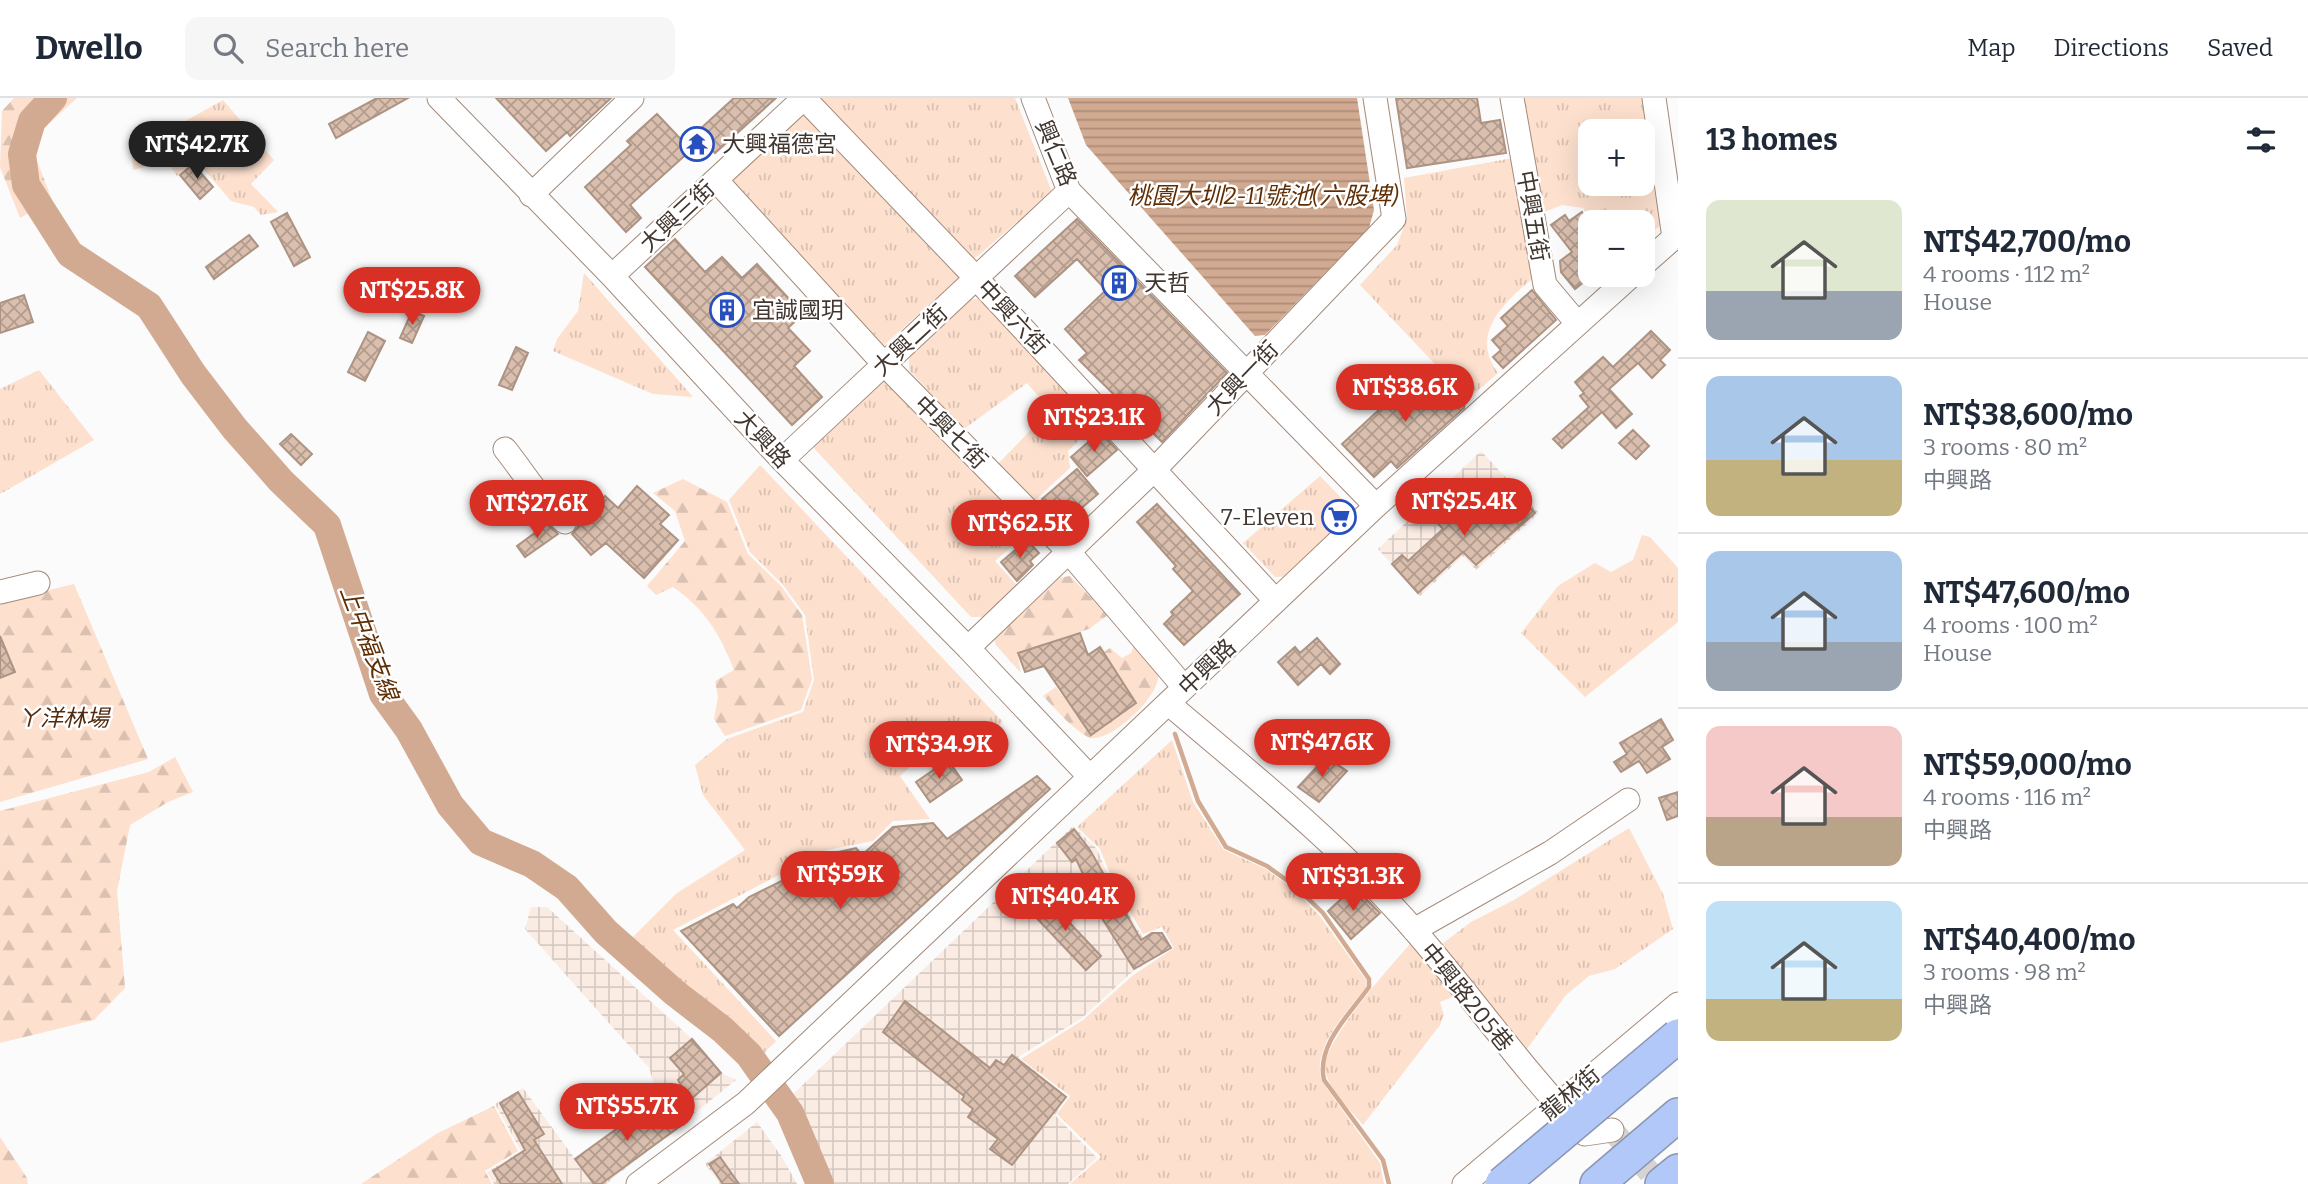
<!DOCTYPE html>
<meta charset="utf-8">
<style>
:root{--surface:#fff;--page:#f6f6f7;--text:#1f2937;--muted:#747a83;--line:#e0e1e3;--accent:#d93025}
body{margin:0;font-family:Bitter,"Noto Sans TC",serif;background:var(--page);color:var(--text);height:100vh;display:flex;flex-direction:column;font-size:26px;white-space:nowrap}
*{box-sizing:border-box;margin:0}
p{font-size:23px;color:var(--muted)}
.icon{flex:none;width:38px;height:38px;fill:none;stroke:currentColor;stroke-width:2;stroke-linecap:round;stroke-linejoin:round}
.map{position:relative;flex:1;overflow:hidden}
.sheet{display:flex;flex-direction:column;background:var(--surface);width:630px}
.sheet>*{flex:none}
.tools{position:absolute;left:1578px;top:21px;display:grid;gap:14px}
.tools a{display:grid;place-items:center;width:77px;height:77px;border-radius:14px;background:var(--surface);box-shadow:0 7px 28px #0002;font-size:35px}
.price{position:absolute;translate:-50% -60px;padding:0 16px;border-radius:24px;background:var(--accent);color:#fff;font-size:23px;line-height:46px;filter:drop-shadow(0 2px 4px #0008)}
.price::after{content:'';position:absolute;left:50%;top:42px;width:21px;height:16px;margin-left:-10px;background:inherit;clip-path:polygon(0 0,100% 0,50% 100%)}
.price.on{background:#222;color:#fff}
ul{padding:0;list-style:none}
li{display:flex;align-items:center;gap:21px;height:175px;padding:0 28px}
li+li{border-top:2px solid var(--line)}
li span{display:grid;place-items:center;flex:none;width:196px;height:140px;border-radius:14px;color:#555}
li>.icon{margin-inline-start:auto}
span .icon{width:84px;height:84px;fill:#fffc;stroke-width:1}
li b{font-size:30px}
h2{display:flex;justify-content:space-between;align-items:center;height:84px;padding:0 28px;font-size:30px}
header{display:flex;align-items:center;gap:42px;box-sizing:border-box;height:98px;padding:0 35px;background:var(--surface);border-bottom:2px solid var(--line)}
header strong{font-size:33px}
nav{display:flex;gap:38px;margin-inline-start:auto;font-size:24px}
.search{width:490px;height:63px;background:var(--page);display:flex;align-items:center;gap:18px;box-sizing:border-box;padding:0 24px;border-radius:14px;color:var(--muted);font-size:26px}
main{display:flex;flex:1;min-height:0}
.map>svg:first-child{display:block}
.industrial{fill:url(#industrial-grid)}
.grass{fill:url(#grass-tufts);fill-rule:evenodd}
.forest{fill:url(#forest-firs)}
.water{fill:url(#water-rules)}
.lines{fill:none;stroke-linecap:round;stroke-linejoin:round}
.stream{stroke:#d1aa91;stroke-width:4.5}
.river{stroke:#d1aa91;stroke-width:28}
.building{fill:url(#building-cross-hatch);stroke:#ad9383;stroke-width:2}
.minor-tunnel{stroke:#d6d4d2;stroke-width:23;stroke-dasharray:23 11;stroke-linecap:butt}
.minor-casing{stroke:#a38a7a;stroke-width:25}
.highway-casing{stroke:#8a95b2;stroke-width:36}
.minor{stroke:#fff;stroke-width:23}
.highway{stroke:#b1c8f8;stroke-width:33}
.highway-bridge-casing{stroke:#8a95b2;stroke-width:36;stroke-linecap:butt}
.highway-bridge{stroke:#b1c8f8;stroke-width:33}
.labels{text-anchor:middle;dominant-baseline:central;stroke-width:5;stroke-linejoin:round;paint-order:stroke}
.poi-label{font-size:23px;fill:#423730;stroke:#fff;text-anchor:start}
.street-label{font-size:23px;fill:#423730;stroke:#fff}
.park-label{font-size:23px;font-style:italic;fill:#522b0f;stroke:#fff}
.water-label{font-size:24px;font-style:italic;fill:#602e04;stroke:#fff}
</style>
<header>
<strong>Dwello</strong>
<div class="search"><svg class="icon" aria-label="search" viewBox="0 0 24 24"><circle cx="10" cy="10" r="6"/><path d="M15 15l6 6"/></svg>Search here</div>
<nav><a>Map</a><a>Directions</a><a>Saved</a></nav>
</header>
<main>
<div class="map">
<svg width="1678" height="1086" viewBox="0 0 1678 1086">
<defs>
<pattern id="industrial-grid" width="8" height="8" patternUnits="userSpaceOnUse" patternTransform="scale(1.75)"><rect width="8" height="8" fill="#faece3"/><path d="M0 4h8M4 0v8" fill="none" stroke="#d8cbc3"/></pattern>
<pattern id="grass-tufts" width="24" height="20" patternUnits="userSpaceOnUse" patternTransform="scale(1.75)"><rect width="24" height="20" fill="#fde0ce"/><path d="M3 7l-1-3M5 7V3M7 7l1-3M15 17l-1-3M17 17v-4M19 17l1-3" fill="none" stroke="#dac1b1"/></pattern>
<pattern id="forest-firs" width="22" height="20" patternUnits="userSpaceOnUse" patternTransform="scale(1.75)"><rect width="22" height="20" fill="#fde0ce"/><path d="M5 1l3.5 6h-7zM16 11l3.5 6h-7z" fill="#dac1b1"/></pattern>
<pattern id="water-rules" width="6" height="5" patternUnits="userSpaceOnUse" patternTransform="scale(1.75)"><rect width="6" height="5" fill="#d1aa91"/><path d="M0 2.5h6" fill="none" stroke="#ab8b77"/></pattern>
<pattern id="building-cross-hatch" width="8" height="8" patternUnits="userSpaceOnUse" patternTransform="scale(1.75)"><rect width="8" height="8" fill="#dabfae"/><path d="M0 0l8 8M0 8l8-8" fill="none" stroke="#b29c8e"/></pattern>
</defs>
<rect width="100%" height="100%" fill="#fbfbfb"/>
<!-- industrial -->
<path class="industrial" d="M1481 353 1539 415 1476 472 1463 458 1420 498 1378 451Z
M1073 728 1097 751 1113 789 1143 840 1152 835H1162L1171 850 1131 875 1082 920 1018 959 1067 999 1055 1017 1097 1060 1068 1086H832L788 1001Z
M531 809H547L692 941 721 975 736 982 606 1086H494L487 1074 521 1053 495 1006 523 990 575 1061 658 1000 649 970 525 831Z
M757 1024 782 1059 797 1086H720L705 1066Z"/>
<!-- grass -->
<path class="grass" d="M820 0H1015L1052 94 973 162Z
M1521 0H1644L1662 126 1643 142V124H1593L1583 110 1562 107 1542 115ZM1591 33H1643V86H1591Z
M223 2 274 62 251 86 278 114 261 117 254 109 231 103 195 61 177 78 167 63 133 72 132 53Z
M802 6 961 179 884 247 727 79Z
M1513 60 1533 180C1504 205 1469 236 1498 275L1468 301 1360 187 1397 147 1407 121 1404 80Z
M584 175 693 299 653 296 553 253 557 241 578 213Z
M984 200 1097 325 1068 353 1070 370 1031 406 997 367 1050 312 1027 285 964 331 909 272V257L967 202Z
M39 272 94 342 0 396V291Z
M886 274 1034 429 995 463 1020 491 991 519H971L811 347Z
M760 367 1003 624 988 635 926 654 900 678 930 721 893 723 873 743 827 752 673 832 776 943 763 956 756 946 654 871 626 846 677 795 745 752 703 697 695 667 727 641 803 614 814 582 805 517 783 487 750 454 729 402Z
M1320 378 1349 408 1350 425 1294 478 1275 479 1243 445Z
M1642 437 1650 439 1678 470V524L1585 599 1521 535 1558 488 1595 465 1611 474 1633 462Z
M1172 642 1193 704 1224 752 1266 771 1293 791 1319 817 1366 882V889C1346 916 1313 946 1321 982L1380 1065 1384 1086H1070L1101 1059 1057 1016 1070 998 1021 961 1083 922 1132 878 1174 850 1162 829 1143 836 1115 788 1100 751 1077 729Z
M1629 730 1663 796 1673 831 1615 871 1589 878 1566 897 1524 955 1438 849 1471 824 1514 802Z
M1412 844 1457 897 1440 904 1444 917 1440 927 1363 1027C1351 1012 1325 989 1325 968 1325 942 1392 866 1412 844Z"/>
<!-- forest -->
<path class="forest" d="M14 0H77L42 32 36 60 52 102 20 120 0 69 2 13Z
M683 381 727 404 748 456 781 488 802 517 812 581 801 612 725 638 714 621 718 599 715 583 734 572C721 537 704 510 673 489L656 497 647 488 685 443 675 413 653 395Z
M1070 478 1108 517 1089 531 1017 554 1021 575 995 546 994 531 1051 481Z
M74 486 148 661 0 704V504Z
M1134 547C1142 555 1156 566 1158 576 1162 597 1108 648 1088 639 1072 631 1056 611 1043 598L1056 589 1091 637 1137 605 1104 554 1110 550 1122 560 1131 555Z
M175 659 193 694 168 704 130 727 117 793 125 890 94 922 0 945V713L149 674Z
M494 1008 518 1053 485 1073 492 1086H361L438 1035Z
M0 1039 27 1080 28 1086H0Z"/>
<!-- water -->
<path class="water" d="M1068 0H1357L1374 112 1369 130 1265 237 1255 238 1086 47Z"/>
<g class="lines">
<!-- stream -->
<path class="stream" d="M1175 636 1198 703 1226 749 1267 768 1296 789 1323 815 1369 881V889C1350 916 1316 947 1324 982L1383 1062 1389 1086"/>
<!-- river -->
<path class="river" d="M53 0 32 23 22 56 26 87 70 156 149 208 193 276 235 331 281 383 327 427 383 596 409 632 450 707 481 744 532 766 567 790 606 834 675 895 723 932 749 957 790 1015 820 1086"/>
</g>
<!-- building -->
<path class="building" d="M377 0H408L336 40 329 26Z
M496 0H611L570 38 567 34 546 53Z
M734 0H776L715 55 708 48 699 56 687 43Z
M1396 0H1477L1481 25 1500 22 1506 55 1407 70Z
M657 16 691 52 630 107 641 120 626 134 585 89 631 47 627 43Z
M193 66 213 89 200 101 180 77Z
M1582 114 1591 127V178L1575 191 1561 174 1560 163 1572 154 1551 127 1565 117 1569 123Z
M287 115 310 159 294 168 271 124Z
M1077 121 1227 275 1162 344 1079 262 1087 255 1065 231 1106 192 1077 161 1035 199 1015 178Z
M249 137 258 148 214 181 206 169Z
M675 141 705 174 722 159 742 180 757 166 803 216 788 230 810 253 794 268 822 299 792 327 645 169Z
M1532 192 1556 222 1503 270 1493 259 1501 252 1492 242 1508 228 1501 220Z
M24 197 33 224 0 235V205Z
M412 213 424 218 412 245 400 240Z
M1651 233 1670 252 1660 262 1665 267 1652 280 1638 265 1609 291 1632 316 1616 330 1602 314 1562 350 1553 341 1589 309 1580 298 1584 295 1575 284 1603 259 1613 269Z
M368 234 385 243 365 283 348 274Z
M516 249 528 255 512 292 499 287Z
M1434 271 1465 304 1464 310 1397 370 1391 363 1374 379 1342 346 1394 298 1399 303Z
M1633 332 1649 348 1636 361 1619 345Z
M1100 334 1117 352 1087 378 1071 359Z
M291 336 312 356 301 367 280 346Z
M1077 371 1098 396 1064 425 1042 401Z
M637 388 669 417 660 426 678 442 644 480 606 445 591 457 572 436 605 398 618 410Z
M1513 390 1535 415 1476 467 1463 454 1418 495 1392 466 1402 457 1408 463 1443 431 1432 419 1451 402 1472 425Z
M1157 406 1240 496 1184 547 1164 526 1173 517 1171 514 1193 493 1173 471 1176 468 1137 424Z
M547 426 558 436 525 459 517 448Z
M1027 442 1039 455 1030 463 1033 467 1017 483 1001 464Z
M1080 535 1088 557 1100 549 1136 605 1091 637 1044 568 1025 574 1018 555Z
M0 538 15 574 0 580Z
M1317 540 1340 566 1330 576 1321 566 1298 587 1278 564 1295 549 1300 555Z
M1661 621 1673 642 1662 649 1670 661 1647 675 1639 663 1621 674 1614 664 1627 656 1620 645Z
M1326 659 1347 673 1319 704 1298 689Z
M948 662 962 682 930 704 916 684Z
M1037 678 1050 691 779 938 681 833 733 806 737 810 749 799 796 776 800 780 825 757 856 750 862 757 893 729 933 725 947 741Z
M1678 694V718L1667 722 1659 700Z
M1074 731 1090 752 1141 842 1152 835H1162L1171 850 1134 871 1093 806 1096 804 1076 761 1072 764 1057 745Z
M1354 789 1380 815 1351 841 1328 813Z
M1040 799 1044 804 1047 801 1101 858 1086 872 1028 811Z
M905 903 990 970 996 962 1004 967 1012 957 1066 999 1012 1067 990 1051 998 1041 968 1019 973 1011 962 1002 964 998 883 934Z
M692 941 721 975 690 1002 678 982 684 976 670 960Z
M518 994 544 1036 534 1042 562 1086H501L493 1073 525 1052 500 1005Z
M655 1003H660L679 1029 601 1086H594L575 1061Z
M720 1059 739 1086H723L709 1066Z"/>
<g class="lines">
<!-- minor-tunnel -->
<path class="minor-tunnel" d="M1612 1032 1660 1086"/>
<!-- minor casing -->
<g class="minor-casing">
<path id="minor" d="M439 0 612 178 782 362 968 550 1089 678
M1033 0 1069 93 1376 408
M1512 0 1545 187 1577 225
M1654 0 1674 140
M716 82 884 266 1068 453 1183 588
M531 97 632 0
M1643 167 1678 136
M612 178 804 0 976 180 1276 503
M505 351C525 376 541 404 565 424
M782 362 1069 93
M0 494 38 485
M968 550 1155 371 1394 121 1375 0
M1169 606C1254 678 1342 749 1415 833 1473 900 1523 972 1585 1036L1612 1032
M1414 832 1550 755 1628 702
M638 1086 746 1005 1376 408 1632 177
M1464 1086 1678 906"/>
</g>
<!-- highway casing -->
<g class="highway-casing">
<path id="highway" d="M1597 1086 1678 1017
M1662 1086 1678 1073"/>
</g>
<!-- minor -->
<use href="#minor" class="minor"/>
<!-- highway -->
<use href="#highway" class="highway"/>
<!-- highway-bridge casing -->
<g class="highway-bridge-casing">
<path id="highway-bridge" d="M1502 1086 1678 938"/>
</g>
<!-- highway-bridge -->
<use href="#highway-bridge" class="highway-bridge"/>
</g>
<!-- icons -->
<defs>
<g id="temple-ring" transform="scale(1.75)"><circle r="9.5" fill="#fff" stroke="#274fbe" stroke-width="1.5"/><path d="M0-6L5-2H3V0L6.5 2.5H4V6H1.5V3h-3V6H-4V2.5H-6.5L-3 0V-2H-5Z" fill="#274fbe"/></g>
<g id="building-ring" transform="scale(1.75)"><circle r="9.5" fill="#fff" stroke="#274fbe" stroke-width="1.5"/><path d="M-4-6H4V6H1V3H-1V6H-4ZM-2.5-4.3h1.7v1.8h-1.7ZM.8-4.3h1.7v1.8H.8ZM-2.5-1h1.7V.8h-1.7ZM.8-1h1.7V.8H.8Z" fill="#274fbe"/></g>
<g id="supermarket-ring" transform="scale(1.75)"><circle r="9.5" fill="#fff" stroke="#274fbe" stroke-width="1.5"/><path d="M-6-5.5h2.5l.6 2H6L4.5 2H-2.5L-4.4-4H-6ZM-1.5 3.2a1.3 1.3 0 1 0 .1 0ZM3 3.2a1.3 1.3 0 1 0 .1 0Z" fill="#274fbe"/></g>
</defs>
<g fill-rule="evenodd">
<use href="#temple-ring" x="697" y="46"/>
<use href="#building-ring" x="1119" y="185"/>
<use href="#building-ring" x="727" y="212"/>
<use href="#supermarket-ring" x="1339" y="419"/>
</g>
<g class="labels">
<!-- poi labels -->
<g class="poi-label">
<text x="722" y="46">大興福德宮</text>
<text x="1144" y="185">天哲</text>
<text x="752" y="212">宜誠國玥</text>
<text x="1314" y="419" text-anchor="end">7-Eleven</text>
</g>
<!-- street labels -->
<g class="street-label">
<text transform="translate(1056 55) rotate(67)">興仁路</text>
<text transform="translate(677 118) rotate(-43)">大興三街</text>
<text transform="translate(1533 118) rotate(80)">中興五街</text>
<text transform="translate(1013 219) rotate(47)">中興六街</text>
<text transform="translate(910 242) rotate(-43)">大興二街</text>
<text transform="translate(1242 280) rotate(-46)">大興一街</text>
<text transform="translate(951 334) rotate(45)">中興七街</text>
<text transform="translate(763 341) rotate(47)">大興路</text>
<text transform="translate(1207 569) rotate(-44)">中興路</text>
<text transform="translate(1467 899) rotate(51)">中興路205巷</text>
<text transform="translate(1570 995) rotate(-40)">龍林街</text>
</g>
<!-- park labels -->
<g class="park-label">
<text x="63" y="620">ㄚ洋林場</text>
</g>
<!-- water labels -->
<g class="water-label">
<text x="1263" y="98">桃園大圳2-11號池(六股埤)</text>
<text transform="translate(369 545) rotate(69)">上中福支線</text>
</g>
</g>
</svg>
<div class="tools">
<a>+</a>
<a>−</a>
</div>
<b class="price on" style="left:197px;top:83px">NT$42.7K</b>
<b class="price" style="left:412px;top:229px">NT$25.8K</b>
<b class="price" style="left:1405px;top:326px">NT$38.6K</b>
<b class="price" style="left:1094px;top:356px">NT$23.1K</b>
<b class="price" style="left:1464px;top:440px">NT$25.4K</b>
<b class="price" style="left:537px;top:442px">NT$27.6K</b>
<b class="price" style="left:1020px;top:462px">NT$62.5K</b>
<b class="price" style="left:1322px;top:681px">NT$47.6K</b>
<b class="price" style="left:939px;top:683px">NT$34.9K</b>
<b class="price" style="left:840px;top:813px">NT$59K</b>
<b class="price" style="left:1353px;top:815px">NT$31.3K</b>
<b class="price" style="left:1065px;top:835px">NT$40.4K</b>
<b class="price" style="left:627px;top:1045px">NT$55.7K</b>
</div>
<section class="sheet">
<h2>13 homes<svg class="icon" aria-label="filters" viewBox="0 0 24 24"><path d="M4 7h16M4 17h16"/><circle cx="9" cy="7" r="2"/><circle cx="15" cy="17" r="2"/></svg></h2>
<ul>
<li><span style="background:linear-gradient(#dfe7d0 65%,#9aa5b1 0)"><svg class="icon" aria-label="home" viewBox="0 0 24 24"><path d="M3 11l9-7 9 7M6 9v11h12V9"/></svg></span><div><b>NT$42,700/mo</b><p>4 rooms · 112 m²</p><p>House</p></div></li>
<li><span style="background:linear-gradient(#a9c7e8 60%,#c2b280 0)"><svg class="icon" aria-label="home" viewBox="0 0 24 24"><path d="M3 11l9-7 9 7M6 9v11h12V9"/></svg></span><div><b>NT$38,600/mo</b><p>3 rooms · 80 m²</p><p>中興路</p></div></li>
<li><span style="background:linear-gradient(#a9c7e8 65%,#9aa5b1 0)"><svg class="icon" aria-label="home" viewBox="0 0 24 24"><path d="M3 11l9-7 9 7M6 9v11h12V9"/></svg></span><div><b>NT$47,600/mo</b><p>4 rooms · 100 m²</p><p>House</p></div></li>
<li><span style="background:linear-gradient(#f6c9c9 65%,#b9a48a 0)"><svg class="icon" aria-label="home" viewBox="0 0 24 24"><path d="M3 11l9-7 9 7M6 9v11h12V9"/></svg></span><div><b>NT$59,000/mo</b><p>4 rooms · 116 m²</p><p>中興路</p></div></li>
<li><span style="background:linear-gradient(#bfe0f5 70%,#c2b280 0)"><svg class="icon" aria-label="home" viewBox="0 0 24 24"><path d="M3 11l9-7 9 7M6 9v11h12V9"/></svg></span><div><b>NT$40,400/mo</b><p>3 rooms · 98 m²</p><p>中興路</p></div></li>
</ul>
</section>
</main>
